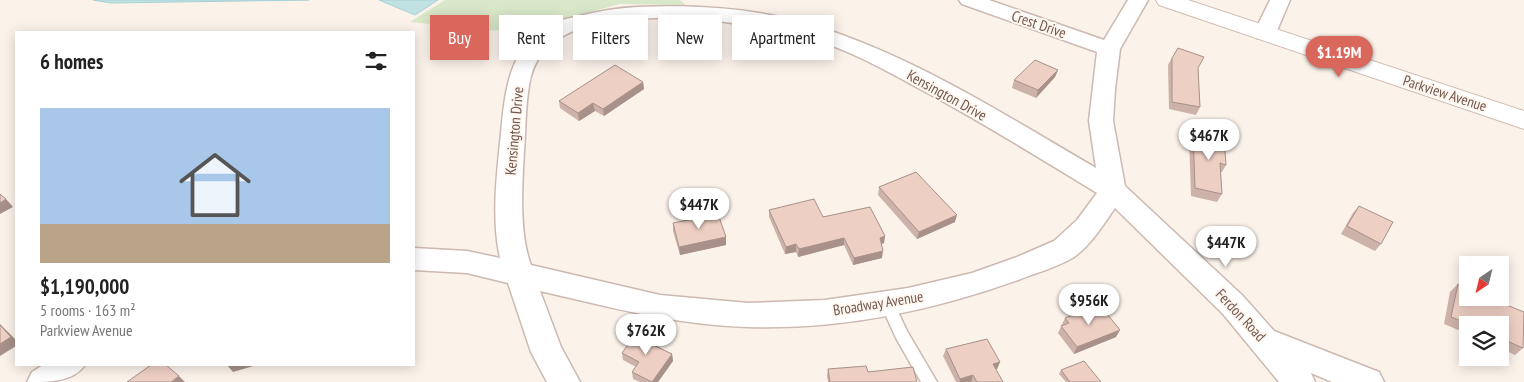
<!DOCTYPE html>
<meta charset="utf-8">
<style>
:root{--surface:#fff;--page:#f6f6f6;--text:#222;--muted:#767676;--accent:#d9675b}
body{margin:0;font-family:"PT Sans Narrow",sans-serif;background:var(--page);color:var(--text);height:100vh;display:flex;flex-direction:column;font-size:19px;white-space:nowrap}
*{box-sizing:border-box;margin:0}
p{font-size:16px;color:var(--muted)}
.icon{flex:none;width:28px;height:28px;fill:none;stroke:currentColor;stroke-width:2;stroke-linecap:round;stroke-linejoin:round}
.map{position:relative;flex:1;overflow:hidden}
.drawer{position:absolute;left:15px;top:31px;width:400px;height:335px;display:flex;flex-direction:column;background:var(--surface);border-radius:0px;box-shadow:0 2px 12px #0003}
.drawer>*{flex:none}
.banner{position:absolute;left:430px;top:15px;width:475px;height:45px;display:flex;gap:10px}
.needle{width:32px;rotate:215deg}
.controls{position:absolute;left:1459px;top:256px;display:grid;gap:10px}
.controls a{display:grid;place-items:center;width:50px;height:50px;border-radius:0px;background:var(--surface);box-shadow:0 2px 12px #0003;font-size:25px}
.price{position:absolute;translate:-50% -42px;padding:0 11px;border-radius:18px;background:#fff;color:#222;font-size:16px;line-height:32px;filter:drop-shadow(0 1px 2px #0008)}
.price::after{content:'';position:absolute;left:50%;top:30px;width:15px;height:11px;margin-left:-8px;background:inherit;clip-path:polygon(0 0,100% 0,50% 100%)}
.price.on{background:var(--accent);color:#fff}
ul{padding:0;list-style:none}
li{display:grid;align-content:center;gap:10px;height:265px;padding:0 25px}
li span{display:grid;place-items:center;height:155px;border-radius:0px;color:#555}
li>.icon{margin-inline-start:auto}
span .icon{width:90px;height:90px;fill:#fffc;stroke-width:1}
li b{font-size:21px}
h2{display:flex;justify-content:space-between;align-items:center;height:60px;padding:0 25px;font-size:21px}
.chip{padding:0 18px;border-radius:0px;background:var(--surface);box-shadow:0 2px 12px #0003;font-size:18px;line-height:45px}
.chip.on{background:var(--accent);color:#fff}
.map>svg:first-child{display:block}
.green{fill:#d9e8c9}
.water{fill:#c0e2e3;stroke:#a7d2d4}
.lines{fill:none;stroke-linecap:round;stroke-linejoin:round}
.lane-casing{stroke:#ccb9b1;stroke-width:3}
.street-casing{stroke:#ccb9b1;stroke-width:3}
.secondary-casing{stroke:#d0bbb1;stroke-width:2}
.lane{fill:#fff;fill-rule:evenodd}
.street{fill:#fff;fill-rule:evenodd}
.secondary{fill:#fff;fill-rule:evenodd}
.wall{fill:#cdb2a9}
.shaded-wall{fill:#a79189}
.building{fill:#eecfc4;stroke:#a79189}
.labels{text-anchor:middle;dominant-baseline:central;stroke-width:4;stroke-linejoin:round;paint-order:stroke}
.street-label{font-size:15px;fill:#73584f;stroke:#fef7f0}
</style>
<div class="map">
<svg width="1524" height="382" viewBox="0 0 1524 382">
<rect width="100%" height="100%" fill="#fbf2ea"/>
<!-- green -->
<path class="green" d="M445 0H680L686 5 619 4 564 19 531 34 410 22Z"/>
<!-- water -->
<path class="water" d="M93 0H309L111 3Z
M379 0H438L415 15Z"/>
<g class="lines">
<!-- lane casing -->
<g class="lane-casing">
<path id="lane" d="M887 297 892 299 907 331 937 382H921L896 338 880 303 882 299Z"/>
</g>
<!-- street casing -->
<g class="street-casing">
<path id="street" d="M959 0H989L1104 40 1128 0H1148L1120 49 1115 89 1113 121 1125 186 1243 296 1274 331 1379 372 1384 382H1332L1311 373 1315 382H1279L1223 314 1115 208C1103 225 1091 245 1074 257 1058 267 1036 273 1018 280 932 311 839 330 748 327 676 325 609 307 540 291L561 347 580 382H547L531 352 508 283 467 273 414 270V248L467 251 500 258C491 218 497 173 501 133 505 89 510 42 555 23 563 19 572 18 579 16 599 11 617 8 637 7 701 4 767 9 828 30 923 62 1010 118 1096 168L1089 121 1097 52 962 4ZM682 17C725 22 767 26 809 38 848 49 885 70 920 89 980 121 1038 157 1097 193L1077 220 1054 241 1017 257 972 273 908 288 825 300 748 303 660 295 531 265C519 234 522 186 524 152 526 127 525 100 531 76 548 15 631 20 682 17Z
M1270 0H1290L1276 33 1273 38 1265 39 1257 38 1254 33Z
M43 365H85C73 382 50 382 27 382L32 372Z"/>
</g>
<!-- secondary casing -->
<g class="secondary-casing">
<path id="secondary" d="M1156 0H1188L1524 111V129L1159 5Z"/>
</g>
<!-- lane -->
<use href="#lane" class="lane"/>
<!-- street -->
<use href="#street" class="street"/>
<!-- secondary -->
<use href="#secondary" class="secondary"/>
</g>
<!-- wall -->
<path class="wall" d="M1172 58 1198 69 1200 107 1196 115 1169 109 1168 65Z
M1058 70 1055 77 1036 98 1012 88 1014 80Z
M643 82 644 89 604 116 595 111 579 121 560 108 559 101Z
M1193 130 1226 165 1222 172H1220L1222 194 1217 202 1191 196 1189 138Z
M879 187 955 222 917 239 878 195Z
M1359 206 1381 244 1375 251 1341 234 1353 213Z
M769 210 823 217 885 236 884 243 881 244 882 258 853 265 844 245 798 257 796 252 785 254 769 217Z
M673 223 726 245 680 255 673 231Z
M1458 284 1468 289V298H1489L1524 312 1523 348 1515 355 1500 348V325H1468V334L1444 324 1450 292Z
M1065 318 1116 337 1074 354 1058 333Z
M655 339 656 346 672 354 673 361 658 382H640L633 379 632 372 636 367 623 360 622 353Z
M946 349 1000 362 997 369H996L1003 382H956L943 356Z
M828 369 868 372 917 382H828L827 376Z
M1061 370 1101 382H1066L1059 374Z"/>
<!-- shaded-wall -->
<path class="shaded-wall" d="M1058 70 1055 77 1036 98 1038 90Z
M643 82 644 89 604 116 603 109Z
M593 103 595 111 579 121 578 113Z
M6 199 13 207 0 214V203Z
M957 215 955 222 917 239 919 232Z
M885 236 884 243 879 245 880 238Z
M726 237V245L680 255 679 247Z
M844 238V245L798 257 799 249Z
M796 244V252L785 254 786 247Z
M883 251 882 258 853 265 854 258Z
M0 324 16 340V346L0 356Z
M1120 330 1116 337 1074 354 1077 347Z
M655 339 656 346 651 344Z
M672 354 673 361 658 382H652Z
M1000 362 997 369 990 371 993 364Z
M227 365H257L233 372Z
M973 375 971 382H959L960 379Z
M179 376 185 382H171Z"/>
<!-- building -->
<path class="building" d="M1178 48 1204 57 1198 68 1200 107 1172 102V58Z
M1035 60 1058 70 1038 90 1014 80Z
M615 65 643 82 603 109 593 103 578 113 559 101Z
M1193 130 1224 137 1226 165 1220 163 1222 194 1195 188Z
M916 172 957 215 919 232 879 187Z
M0 194 6 199 0 203Z
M814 199 823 217 870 207 885 236 880 238 883 251 854 258 844 238 799 249 796 244 786 247 769 210Z
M1359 206 1393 222 1381 244 1347 226Z
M718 214 726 237 679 247 673 223Z
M1458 284 1468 289V298H1489L1524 312 1523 348 1500 338V325H1471L1451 317Z
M1100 305 1120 330 1077 347 1061 326 1069 323 1065 318Z
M0 325 11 337 0 344Z
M638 331 655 339 651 344 672 354 652 382 632 372 639 362 622 353Z
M987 339 1000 362 993 364 1003 382H977L973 375 960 379 946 349Z
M1084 361 1101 382H1070L1061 370Z
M151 365H166L179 376 171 382H127Z
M866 366 868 372 913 367 917 382H830L828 369Z"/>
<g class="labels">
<!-- street labels -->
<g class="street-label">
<text transform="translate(1039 24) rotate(19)">Crest Drive</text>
<text transform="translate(1445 93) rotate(18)">Parkview Avenue</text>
<text transform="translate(947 95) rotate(29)">Kensington Drive</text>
<text transform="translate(514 131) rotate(-85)">Kensington Drive</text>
<text transform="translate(878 303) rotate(-9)">Broadway Avenue</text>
<text transform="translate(1241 315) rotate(47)">Ferdon Road</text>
</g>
</g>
</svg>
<div class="controls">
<a><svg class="needle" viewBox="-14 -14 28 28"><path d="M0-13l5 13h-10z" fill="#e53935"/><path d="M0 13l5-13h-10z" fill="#767676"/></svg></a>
<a><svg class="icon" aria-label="layers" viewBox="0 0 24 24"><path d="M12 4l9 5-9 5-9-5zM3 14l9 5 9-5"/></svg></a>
</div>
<b class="price on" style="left:1339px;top:78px">$1.19M</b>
<b class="price" style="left:1209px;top:161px">$467K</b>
<b class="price" style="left:699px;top:230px">$447K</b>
<b class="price" style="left:1226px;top:268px">$447K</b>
<b class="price" style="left:1089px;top:326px">$956K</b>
<b class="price" style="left:646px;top:356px">$762K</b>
<div class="banner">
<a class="chip on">Buy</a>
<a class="chip">Rent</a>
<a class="chip">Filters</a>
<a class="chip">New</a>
<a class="chip">Apartment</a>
</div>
<section class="drawer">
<h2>6 homes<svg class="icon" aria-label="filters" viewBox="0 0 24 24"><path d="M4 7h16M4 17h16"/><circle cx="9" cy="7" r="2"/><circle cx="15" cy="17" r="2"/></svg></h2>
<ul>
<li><span style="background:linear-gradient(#a9c7e8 75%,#b9a48a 0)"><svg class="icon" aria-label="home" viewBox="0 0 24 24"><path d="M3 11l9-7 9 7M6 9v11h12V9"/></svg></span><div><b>$1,190,000</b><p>5 rooms · 163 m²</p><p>Parkview Avenue</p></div></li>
</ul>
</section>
</div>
